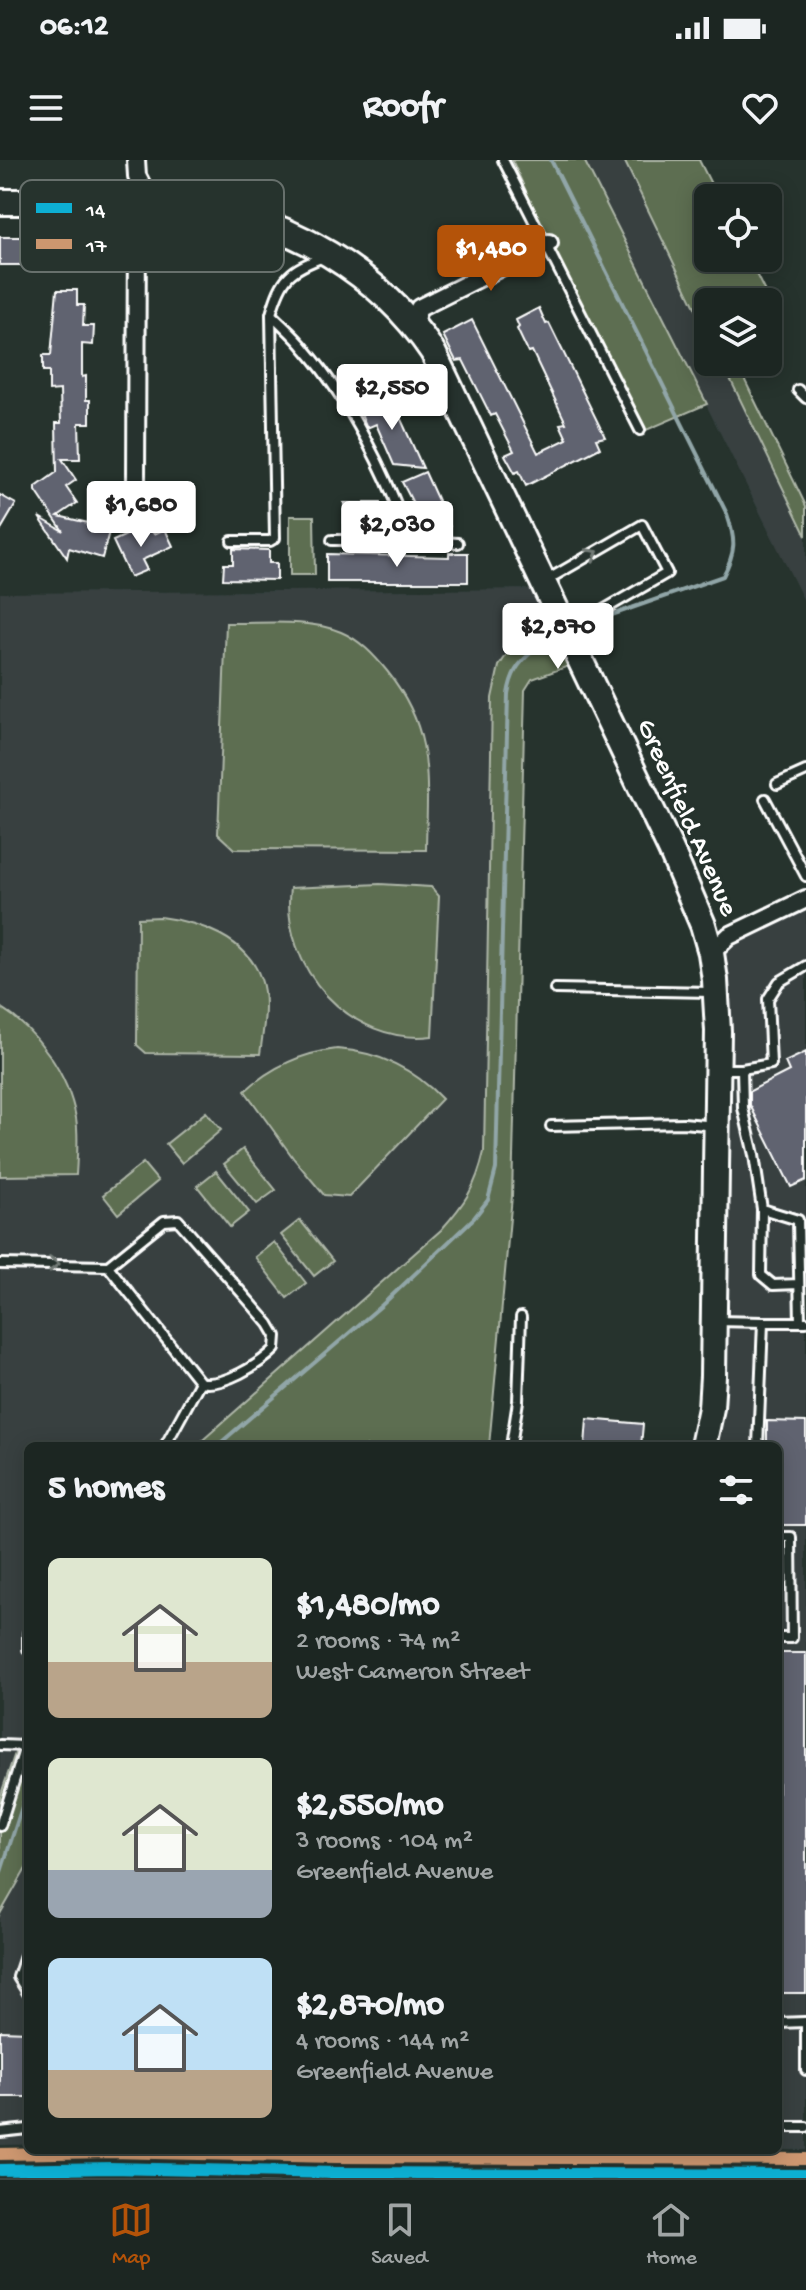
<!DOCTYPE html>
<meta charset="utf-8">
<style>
:root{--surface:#1c2622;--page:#29322f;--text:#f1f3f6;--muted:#a0a5a5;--line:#3a4340;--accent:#b45309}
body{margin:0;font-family:"Gochi Hand",sans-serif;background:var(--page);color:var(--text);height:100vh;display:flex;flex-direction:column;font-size:30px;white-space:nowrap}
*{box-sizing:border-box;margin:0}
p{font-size:26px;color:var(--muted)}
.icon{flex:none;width:44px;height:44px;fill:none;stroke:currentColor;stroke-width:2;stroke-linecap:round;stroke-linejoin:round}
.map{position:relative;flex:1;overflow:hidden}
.sheet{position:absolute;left:24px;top:1282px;width:758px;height:712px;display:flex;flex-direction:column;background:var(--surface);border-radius:12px;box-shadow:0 4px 20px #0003,0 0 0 2px var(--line)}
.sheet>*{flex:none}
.controls{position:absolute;left:694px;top:24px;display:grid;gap:16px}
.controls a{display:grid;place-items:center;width:88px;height:88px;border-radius:12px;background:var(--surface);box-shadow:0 4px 20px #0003,0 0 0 2px var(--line);font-size:40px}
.price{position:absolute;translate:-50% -68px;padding:0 18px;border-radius:8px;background:#fff;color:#222;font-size:26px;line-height:52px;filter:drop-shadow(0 2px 4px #0008)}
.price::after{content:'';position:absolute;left:50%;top:48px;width:24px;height:18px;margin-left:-12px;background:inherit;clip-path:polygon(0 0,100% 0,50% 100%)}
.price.current{background:var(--accent);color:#fff}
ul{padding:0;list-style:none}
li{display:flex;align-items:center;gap:24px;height:200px;padding:0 24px}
li span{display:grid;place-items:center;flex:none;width:224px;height:160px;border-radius:12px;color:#555}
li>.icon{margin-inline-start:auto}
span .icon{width:96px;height:96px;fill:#fffc;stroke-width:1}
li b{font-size:34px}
h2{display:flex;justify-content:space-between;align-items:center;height:96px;padding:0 24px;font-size:34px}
.status{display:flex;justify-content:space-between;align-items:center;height:56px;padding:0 40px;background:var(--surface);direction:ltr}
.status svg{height:22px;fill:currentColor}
header{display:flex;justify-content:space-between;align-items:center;height:104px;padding:0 24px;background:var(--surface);font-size:36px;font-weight:700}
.tabs{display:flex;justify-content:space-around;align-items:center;height:112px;border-top:2px solid var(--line);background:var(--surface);font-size:22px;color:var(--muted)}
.tabs a{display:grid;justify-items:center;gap:4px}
.tabs .current{color:var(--accent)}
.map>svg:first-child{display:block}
.built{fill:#374141}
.green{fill:#5d6e51;stroke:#aeb6a8;stroke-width:2}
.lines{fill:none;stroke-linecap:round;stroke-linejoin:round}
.stream{stroke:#91a6a8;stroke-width:4}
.building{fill:#606370;stroke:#fff;stroke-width:2}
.lane-casing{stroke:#fff;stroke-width:14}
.street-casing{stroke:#fff;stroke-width:22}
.secondary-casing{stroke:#fff;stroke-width:30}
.lane{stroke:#26332d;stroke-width:8}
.street{stroke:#26332d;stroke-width:16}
.secondary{stroke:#26332d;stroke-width:24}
.bus-1-casing{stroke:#26332d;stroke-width:18}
.bus-2-casing{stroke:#26332d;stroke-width:18}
.bus-1{stroke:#0dafd3;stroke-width:12}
.bus-2{stroke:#cd976f;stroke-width:12}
.oneway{stroke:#727a76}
.labels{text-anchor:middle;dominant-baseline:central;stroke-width:6;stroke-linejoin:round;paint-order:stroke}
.street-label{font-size:28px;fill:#fff;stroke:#26332d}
.key{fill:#26332d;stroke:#67706c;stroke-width:2}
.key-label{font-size:22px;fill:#fff}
</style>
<div class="status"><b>06:12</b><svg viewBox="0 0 49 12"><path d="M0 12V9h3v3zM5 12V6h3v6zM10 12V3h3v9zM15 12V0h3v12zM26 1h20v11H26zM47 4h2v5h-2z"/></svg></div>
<header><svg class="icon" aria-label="menu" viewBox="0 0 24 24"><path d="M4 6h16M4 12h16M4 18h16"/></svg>Roofr<svg class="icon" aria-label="heart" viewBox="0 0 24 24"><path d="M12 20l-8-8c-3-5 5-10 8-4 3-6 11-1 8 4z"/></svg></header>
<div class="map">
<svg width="806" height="2018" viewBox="0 0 806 2018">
<rect width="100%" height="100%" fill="#26332d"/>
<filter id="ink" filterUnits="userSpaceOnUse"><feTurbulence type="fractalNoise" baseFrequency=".0125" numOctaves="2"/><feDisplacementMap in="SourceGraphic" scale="16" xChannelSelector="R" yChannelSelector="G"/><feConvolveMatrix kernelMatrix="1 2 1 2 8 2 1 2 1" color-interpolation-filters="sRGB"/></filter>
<g filter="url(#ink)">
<!-- built -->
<path class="built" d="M584 0H624L708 174V202H722L806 376V445Z
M546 429 563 467 510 490 484 992 478 1018 465 1043 441 1070 196 1286H28V1555L0 1637V433Z
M806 743V1994L315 1993 111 2008 0 2010V1754L28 1705V1990H778V1286H703L711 793Z"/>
<!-- green -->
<path class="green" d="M512 0H584L707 244 644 271 549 83Z
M624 0H699L718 38H708V98H748L780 162 768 168V142H708V174Z
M722 202H736L806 346V376Z
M290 356H314L315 415H290Z
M226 463C262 464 307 458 341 472 360 480 374 495 387 511 435 571 427 618 426 690L234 689 218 674Z
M563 467 580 502 532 519 525 530 512 1036 489 1286H196L441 1070C465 1043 476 1027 484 992L492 538 499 506 510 490Z
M380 724 431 727 439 736 432 876C351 886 280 808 290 728Z
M160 757C199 762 247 778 261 819 269 842 263 871 260 894L146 893 137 885 138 758Z
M0 847C38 871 68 914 76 958 79 977 77 996 76 1015L0 1016Z
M337 889C378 892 414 909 442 939L349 1037 324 1035 294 999 245 931C272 906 301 893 337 889Z
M206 952 221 970 182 1003 166 984Z
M243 989 276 1030 257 1044 224 1004Z
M143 1003 158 1021 118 1054 103 1035Z
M216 1011 249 1052 230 1067 197 1026Z
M300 1060 333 1101 314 1116 281 1075Z
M274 1082 306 1123 287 1138 255 1097Z
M28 1555V1705L0 1754V1637Z"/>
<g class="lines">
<!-- stream -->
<path class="stream" d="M551 0 727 354C736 381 736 391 723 416L586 464
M217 1286 382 1145 474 1058 488 1040 496 1009 508 534C511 515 517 504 533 491
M0 1715 28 1628"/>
</g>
<!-- building -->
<path class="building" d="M40 75 93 76V101L54 100V109H39V105H0V77H40Z
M57 130H77V145H84L83 166H94L93 185 82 184V217L86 216V240H90V263H79L80 299H62L76 320 66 327 77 343 58 356 110 368 102 398 69 388 67 398 39 357 63 371 36 331V327L57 312 56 263H61L60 230 49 231V211H43V195H51Z
M539 148 546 164 549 163 605 277 596 279 600 288 526 326 519 311 515 313 505 295 514 291 495 254 491 256 463 200 456 201 443 175 472 160 538 293 567 279 560 264 566 263 532 191 528 192 517 169 519 167 516 160Z
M390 235 423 308 394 305 376 264 367 268 359 249Z
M425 312 450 367 434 375 429 374 402 322Z
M0 335 16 344 0 371Z
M344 343H380V356H376V366H344Z
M150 369 154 374 165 369 173 386 142 400 147 410 130 417 113 381 133 372 134 376Z
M233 389 269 390V403H277V420L223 419 224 404H233Z
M449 393H468V422H327V394L449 397Z
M806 892V1020L791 1027 750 945V931L789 911 785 902Z
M587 1259 643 1264 641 1286H585Z
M767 1261 806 1262V1365H778V1286H767Z
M778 1493H806V1833H778Z
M0 1871 28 1872V1937H0Z"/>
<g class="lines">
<!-- lane casing -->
<g class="lane-casing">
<path id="lane" d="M503 0 640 270
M326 96C289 110 282 116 271 154 283 166 296 177 306 190 349 240 389 317 409 380L458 383
M798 230 806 238
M332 380H409
M232 381H270L275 378 271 155
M547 420 642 365 667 413 569 470
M777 624 806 611
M765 639 806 716
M555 829 711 832
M720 909H742L743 948 754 995 762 1049 798 1060 800 1162
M742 909 771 904 768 839 779 822 806 806
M551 966 683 963 716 966
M762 1049 761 1115 773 1125 799 1124
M0 1104 108 1106 164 1061 178 1060 269 1164 276 1176 275 1189C260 1204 222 1228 200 1222L108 1106
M716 1161 763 1162 758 1286
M763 1162H806
M165 1286 200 1222
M511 1286 518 1241 521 1157
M778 1377H791L792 1478H778
M28 1473V1489
M0 1585 25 1586
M0 1666 28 1577
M28 1787 18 1817 28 1833
M806 1862V1910
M778 1863 805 1862
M778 1967H806
M0 1972 28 1969
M758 1990V2014
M112 2007 113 1990"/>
</g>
<!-- street casing -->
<g class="street-casing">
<path id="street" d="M413 163 419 148 549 83
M136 326 137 55 151 43 137 16 136 0
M711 793 729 776 806 739"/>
</g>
<!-- secondary casing -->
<g class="secondary-casing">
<path id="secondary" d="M0 42C64 42 131 38 195 46 289 59 380 113 433 192L671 690 703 765 711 793 715 820 718 871 713 1216 711 1248 703 1286
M0 2010 111 2008 336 2013 806 2015"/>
</g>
<!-- lane -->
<use href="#lane" class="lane"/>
<!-- street -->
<use href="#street" class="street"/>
<!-- secondary -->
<use href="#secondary" class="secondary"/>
<!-- bus-1 casing -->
<g class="bus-1-casing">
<path id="bus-1" d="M0 2010 111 2008 336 2013 806 2015"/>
</g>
<!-- bus-2 casing -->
<g class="bus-2-casing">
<path id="bus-2" d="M0 1994 111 1992 336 1997 806 1999"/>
</g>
<!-- bus-1 -->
<use href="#bus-1" class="bus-1"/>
<!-- bus-2 -->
<use href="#bus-2" class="bus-2"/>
</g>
<!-- one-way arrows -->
<defs><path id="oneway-chevron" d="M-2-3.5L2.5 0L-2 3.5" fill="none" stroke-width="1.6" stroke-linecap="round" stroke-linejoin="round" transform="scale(2)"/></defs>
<g class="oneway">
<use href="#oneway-chevron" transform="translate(593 394) rotate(-30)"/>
<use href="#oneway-chevron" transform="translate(54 1104)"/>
</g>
</g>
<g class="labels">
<!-- street labels -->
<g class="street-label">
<text transform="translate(686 658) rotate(66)">Greenfield Avenue</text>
</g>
</g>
<!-- legend -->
<rect x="20" y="20" width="264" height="92" rx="12" class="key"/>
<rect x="36" y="43" width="36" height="10" fill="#0dafd3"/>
<rect x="36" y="79" width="36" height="10" fill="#cd976f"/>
<g class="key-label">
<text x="86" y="56">14</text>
<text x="86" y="92">17</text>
</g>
</svg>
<div class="controls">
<a><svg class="icon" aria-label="locate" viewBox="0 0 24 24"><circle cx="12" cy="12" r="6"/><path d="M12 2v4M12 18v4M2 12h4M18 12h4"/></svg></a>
<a><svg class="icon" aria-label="layers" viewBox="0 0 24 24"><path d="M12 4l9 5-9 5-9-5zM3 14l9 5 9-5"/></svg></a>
</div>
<b class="price current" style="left:491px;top:133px">$1,480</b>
<b class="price" style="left:392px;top:272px">$2,550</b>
<b class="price" style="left:141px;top:389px">$1,680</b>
<b class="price" style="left:397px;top:409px">$2,030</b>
<b class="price" style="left:558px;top:511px">$2,870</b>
<section class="sheet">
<h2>5 homes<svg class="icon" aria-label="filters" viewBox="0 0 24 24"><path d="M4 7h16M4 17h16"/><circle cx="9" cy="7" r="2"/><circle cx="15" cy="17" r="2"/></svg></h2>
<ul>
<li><span style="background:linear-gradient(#dfe7d0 65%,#b9a48a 0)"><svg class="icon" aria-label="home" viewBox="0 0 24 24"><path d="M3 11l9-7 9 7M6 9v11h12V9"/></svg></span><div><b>$1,480/mo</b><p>2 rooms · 74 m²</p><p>West Cameron Street</p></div></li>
<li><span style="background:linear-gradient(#dfe7d0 70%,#9aa5b1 0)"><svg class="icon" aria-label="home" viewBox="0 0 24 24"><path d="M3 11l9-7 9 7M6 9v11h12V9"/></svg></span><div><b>$2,550/mo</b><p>3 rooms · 104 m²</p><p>Greenfield Avenue</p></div></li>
<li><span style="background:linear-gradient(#bfe0f5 70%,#b9a48a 0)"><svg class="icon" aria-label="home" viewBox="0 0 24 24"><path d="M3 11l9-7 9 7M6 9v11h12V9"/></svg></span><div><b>$2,870/mo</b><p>4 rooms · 144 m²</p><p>Greenfield Avenue</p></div></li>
</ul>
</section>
</div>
<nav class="tabs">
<a class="current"><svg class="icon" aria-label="map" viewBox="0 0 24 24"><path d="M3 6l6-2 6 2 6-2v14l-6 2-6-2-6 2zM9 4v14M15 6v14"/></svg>Map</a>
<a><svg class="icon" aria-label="saved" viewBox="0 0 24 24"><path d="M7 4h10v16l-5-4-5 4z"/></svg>Saved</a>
<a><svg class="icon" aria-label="home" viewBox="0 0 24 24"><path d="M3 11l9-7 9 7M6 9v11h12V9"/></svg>Home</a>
</nav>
